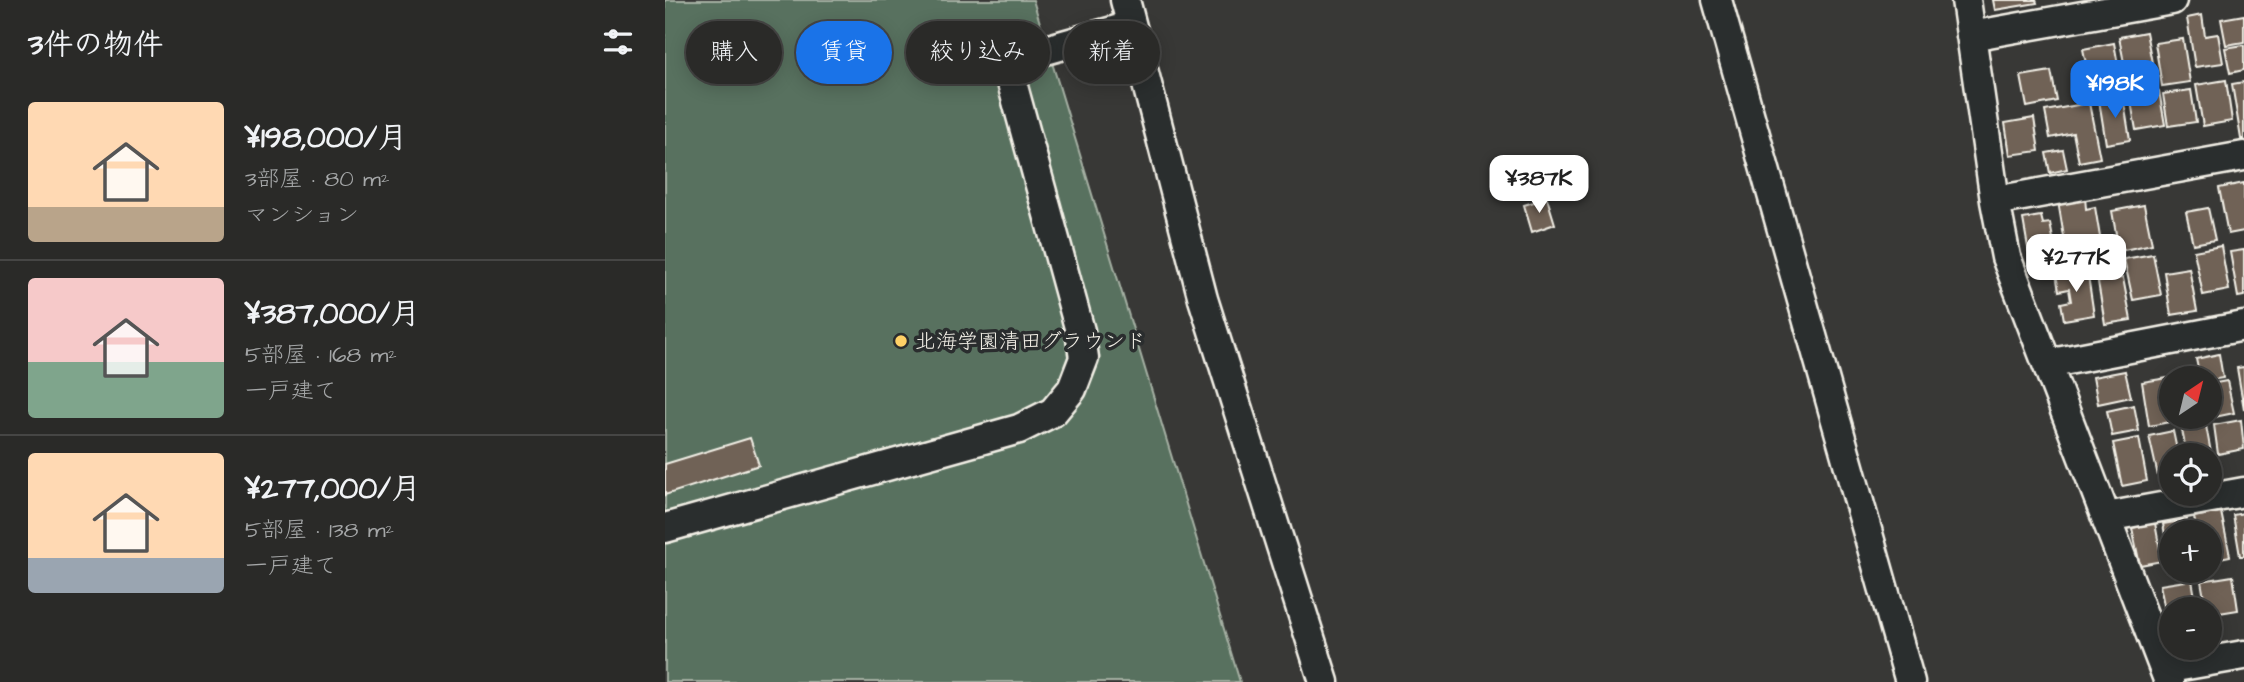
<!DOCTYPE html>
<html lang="ja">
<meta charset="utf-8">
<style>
:root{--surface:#2a2a28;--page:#323230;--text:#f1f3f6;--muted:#a5a7a8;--line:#464645;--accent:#1a73e8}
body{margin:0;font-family:"Architects Daughter","Klee One",sans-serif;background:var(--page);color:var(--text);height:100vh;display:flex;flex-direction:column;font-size:26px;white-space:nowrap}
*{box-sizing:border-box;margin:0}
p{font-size:23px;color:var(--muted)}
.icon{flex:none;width:38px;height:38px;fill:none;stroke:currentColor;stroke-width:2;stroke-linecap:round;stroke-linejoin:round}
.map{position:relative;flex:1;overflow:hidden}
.panel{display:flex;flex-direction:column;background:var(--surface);width:665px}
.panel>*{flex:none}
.hud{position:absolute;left:21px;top:21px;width:665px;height:63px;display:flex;gap:14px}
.needle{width:46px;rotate:35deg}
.tools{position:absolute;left:1494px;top:366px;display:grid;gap:14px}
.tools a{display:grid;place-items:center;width:63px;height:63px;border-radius:50%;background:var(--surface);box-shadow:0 4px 18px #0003,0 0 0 2px var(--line);font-size:35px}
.price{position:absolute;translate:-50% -60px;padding:0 16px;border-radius:14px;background:#fff;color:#222;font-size:23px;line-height:46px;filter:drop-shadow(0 2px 4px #0008)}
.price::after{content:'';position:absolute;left:50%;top:42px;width:21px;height:16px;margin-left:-10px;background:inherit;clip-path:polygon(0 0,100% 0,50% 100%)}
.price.active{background:var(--accent);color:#fff}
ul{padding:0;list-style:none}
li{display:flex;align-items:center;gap:21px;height:175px;padding:0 28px}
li+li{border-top:2px solid var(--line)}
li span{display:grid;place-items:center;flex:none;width:196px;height:140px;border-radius:7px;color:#555}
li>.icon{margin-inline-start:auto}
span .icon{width:84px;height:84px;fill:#fffc;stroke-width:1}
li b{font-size:30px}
h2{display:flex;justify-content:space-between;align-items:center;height:84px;padding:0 28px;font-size:30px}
.chip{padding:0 24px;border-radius:32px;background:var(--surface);box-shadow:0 4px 18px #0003,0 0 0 2px var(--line);font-size:24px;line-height:63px}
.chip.active{background:var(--accent);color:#fff}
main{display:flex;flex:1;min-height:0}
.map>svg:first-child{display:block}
.green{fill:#58715f;stroke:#a6b1a4;stroke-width:2}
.building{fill:#706256;stroke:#f4f1e8;stroke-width:2}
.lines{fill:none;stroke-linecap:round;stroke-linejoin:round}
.minor-casing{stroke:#f4f1e8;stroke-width:33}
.minor{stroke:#2a2d2e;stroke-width:28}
.poi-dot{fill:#ffd166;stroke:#2a2d2e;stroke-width:2.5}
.labels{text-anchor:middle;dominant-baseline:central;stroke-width:7;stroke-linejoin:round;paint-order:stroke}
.poi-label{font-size:21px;fill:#f4f1e8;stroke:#2a2d2e;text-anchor:start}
</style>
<main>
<section class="panel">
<h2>3件の物件<svg class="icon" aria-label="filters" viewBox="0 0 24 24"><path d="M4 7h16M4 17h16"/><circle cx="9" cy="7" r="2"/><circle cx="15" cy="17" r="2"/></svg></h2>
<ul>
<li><span style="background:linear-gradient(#ffd9b3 75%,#b9a48a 0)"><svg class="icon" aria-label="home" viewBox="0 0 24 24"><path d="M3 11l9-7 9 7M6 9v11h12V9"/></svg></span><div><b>¥198,000/月</b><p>3部屋 · 80 m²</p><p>マンション</p></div></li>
<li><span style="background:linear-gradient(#f6c9c9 60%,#7fa58c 0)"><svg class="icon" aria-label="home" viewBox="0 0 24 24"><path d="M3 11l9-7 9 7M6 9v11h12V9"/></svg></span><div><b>¥387,000/月</b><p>5部屋 · 168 m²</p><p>一戸建て</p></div></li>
<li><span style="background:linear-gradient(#ffd9b3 75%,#9aa5b1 0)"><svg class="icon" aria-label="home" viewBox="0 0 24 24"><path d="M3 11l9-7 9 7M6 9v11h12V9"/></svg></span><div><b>¥277,000/月</b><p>5部屋 · 138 m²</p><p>一戸建て</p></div></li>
</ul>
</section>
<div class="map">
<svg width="1579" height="682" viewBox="0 0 1579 682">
<rect width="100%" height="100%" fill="#383836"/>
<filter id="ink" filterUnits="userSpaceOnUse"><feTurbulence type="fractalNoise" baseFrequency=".0143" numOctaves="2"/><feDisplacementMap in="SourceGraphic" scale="14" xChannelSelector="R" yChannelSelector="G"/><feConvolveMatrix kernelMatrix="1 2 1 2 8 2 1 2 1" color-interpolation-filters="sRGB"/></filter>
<g filter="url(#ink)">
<!-- green -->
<path class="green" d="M0 0H368L575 682H0Z"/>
<!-- building -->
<path class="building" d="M1328 0H1371L1372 3 1330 10Z
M1537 15 1540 36 1553 34 1558 63 1530 67 1522 18Z
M1579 15V42L1561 45 1556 19Z
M1481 32 1488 68 1461 73 1454 37Z
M1518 39 1525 82 1497 86 1490 43Z
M1449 43 1458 92 1428 98 1418 49Z
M1579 45V70L1565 73 1560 48Z
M1386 71 1392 101 1362 107 1356 76Z
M1561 80 1567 121 1538 126 1531 85Z
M1579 82V139H1576L1567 84Z
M1526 90 1531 122 1503 126 1498 94Z
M1494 91 1500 125 1471 130 1465 96Z
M1458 96 1465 140 1441 144 1434 100Z
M1424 103 1435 158 1414 162 1408 133 1385 138 1380 111Z
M1369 118 1374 151 1345 155 1340 123Z
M1398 150 1402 169 1385 173 1381 153Z
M1579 183V231L1563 234 1554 188Z
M1420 197 1421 209 1430 207 1437 249 1402 255 1393 201Z
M882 198 890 224 867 232 859 205Z
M1479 205 1487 244 1454 251 1447 211Z
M1543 208 1550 240 1528 244 1521 212Z
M1376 216 1378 224 1385 223 1391 254 1365 259 1358 219Z
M1556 246 1564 290 1538 295 1529 251Z
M1579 250V296L1573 297 1565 252Z
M1488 254 1496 295 1468 300 1459 259Z
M1524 268 1532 311 1506 315 1499 272Z
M1422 269 1429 315 1399 320 1396 303 1406 301 1404 289 1394 291 1391 274Z
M1458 278 1466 320 1440 324 1433 282Z
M1554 354 1558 378 1545 380 1535 378 1531 359Z
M1579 367V409L1572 368Z
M1460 371 1466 397 1433 404 1428 377Z
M1503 378 1507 416H1510V421L1484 426 1477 382Z
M1562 381 1569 413 1540 419 1539 416H1545V384Z
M1469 405 1474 431 1447 436 1442 411Z
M1576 420 1579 449 1553 454 1549 425Z
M1541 426 1547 458 1545 455H1522L1517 430Z
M1508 431 1513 455H1507V473L1493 476 1484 436Z
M85 438 94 465 0 495V464Z
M1474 438 1482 481 1457 486 1448 443Z
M1556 512 1565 556 1545 560V532H1532L1529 517Z
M1579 513V556H1575L1568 515Z
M1522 520 1524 532H1507L1506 567 1498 524Z
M1490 523 1497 561 1475 565 1467 528Z
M1568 576 1573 610 1548 614V609H1541L1536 581Z
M1527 580 1532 609H1507V619L1502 620 1495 585Z"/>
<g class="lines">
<!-- minor casing -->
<g class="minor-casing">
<path id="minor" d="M460 0 538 299 659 682
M1052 0 1245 682
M1301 0 1330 201 1341 257 1504 682
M1306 36 1507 0
M1330 201 1579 156
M1382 364 1579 326
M1441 517 1579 492
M0 528 354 429 388 412 407 389 419 358 415 331 341 61 466 26
M1499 669 1579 655"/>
</g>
<!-- minor -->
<use href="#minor" class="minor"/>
</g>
</g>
<!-- markers -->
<circle class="poi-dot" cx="236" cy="341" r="7"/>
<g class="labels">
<!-- poi labels -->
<g class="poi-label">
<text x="250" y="341">北海学園清田グラウンド</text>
</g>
</g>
</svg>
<div class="tools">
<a><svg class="needle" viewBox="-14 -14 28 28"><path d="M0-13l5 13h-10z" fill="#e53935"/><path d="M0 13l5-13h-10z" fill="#a5a7a8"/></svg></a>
<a><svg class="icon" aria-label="locate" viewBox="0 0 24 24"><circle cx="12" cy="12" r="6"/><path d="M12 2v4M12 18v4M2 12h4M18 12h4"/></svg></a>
<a>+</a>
<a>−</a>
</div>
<b class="price active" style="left:1450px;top:120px">¥198K</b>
<b class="price" style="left:874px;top:215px">¥387K</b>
<b class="price" style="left:1411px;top:294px">¥277K</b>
<div class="hud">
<a class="chip">購入</a>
<a class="chip active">賃貸</a>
<a class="chip">絞り込み</a>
<a class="chip">新着</a>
</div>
</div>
</main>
